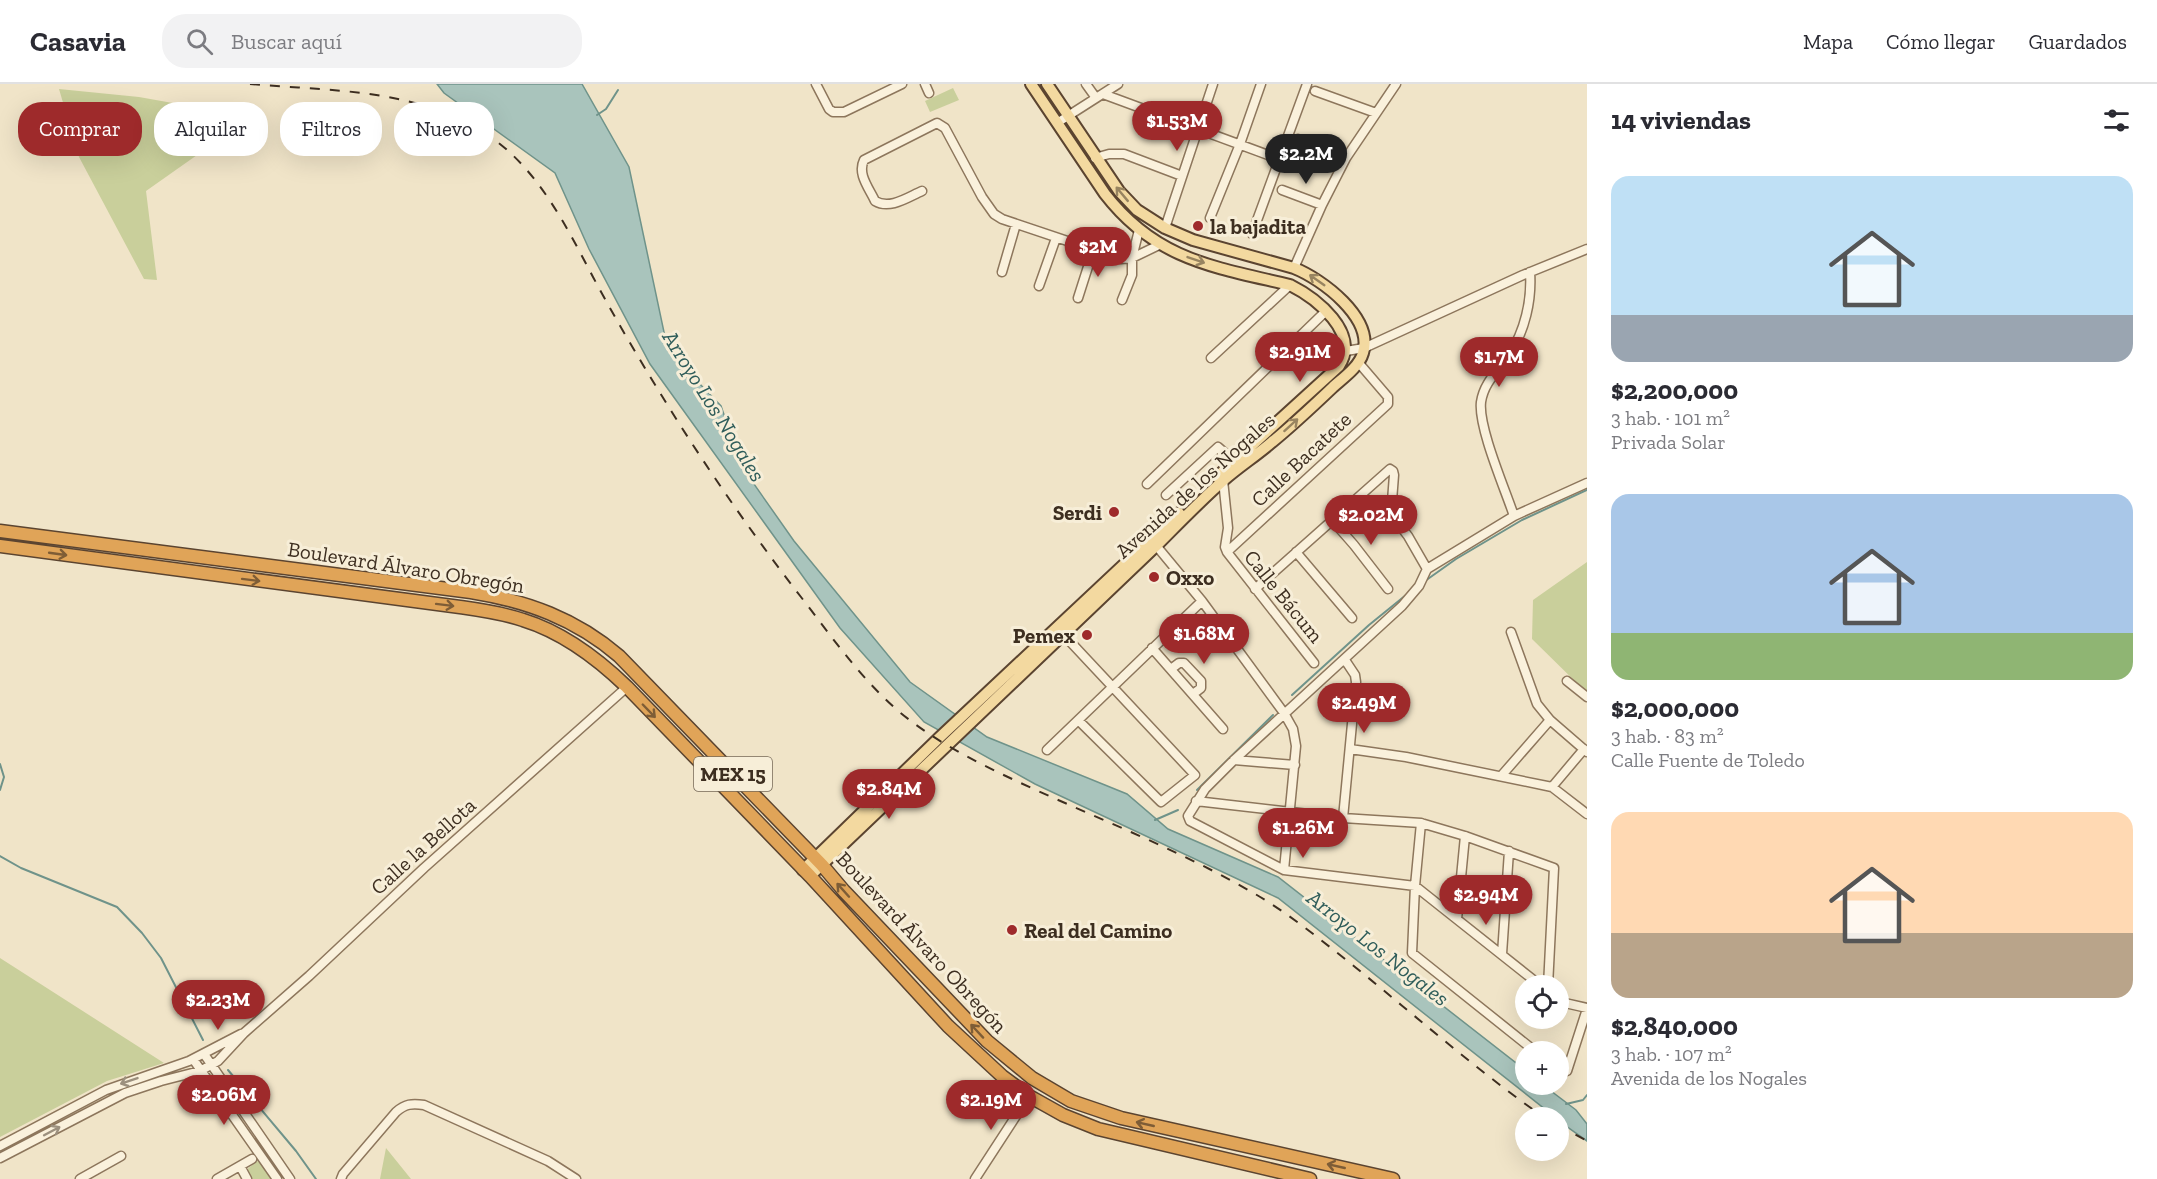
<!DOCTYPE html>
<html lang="es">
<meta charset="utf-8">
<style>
:root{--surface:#fff;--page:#f2f2f3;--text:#2b2b33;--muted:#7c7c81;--line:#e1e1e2;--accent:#9e2a2b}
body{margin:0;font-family:"Zilla Slab",serif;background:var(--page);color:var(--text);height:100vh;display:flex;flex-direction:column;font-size:22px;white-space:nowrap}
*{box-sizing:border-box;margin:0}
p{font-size:20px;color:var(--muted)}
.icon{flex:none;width:33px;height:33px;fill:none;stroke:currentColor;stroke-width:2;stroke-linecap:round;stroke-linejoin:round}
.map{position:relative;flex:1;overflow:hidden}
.details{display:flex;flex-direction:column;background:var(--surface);width:570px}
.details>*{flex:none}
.top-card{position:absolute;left:18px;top:18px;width:570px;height:54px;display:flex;gap:12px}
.fabs{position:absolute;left:1515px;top:891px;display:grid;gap:12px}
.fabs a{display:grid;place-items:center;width:54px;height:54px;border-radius:50%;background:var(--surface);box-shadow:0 6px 24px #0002;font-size:30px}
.price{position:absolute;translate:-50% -51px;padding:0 14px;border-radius:21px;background:var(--accent);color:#fff;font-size:20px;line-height:39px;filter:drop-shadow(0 2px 3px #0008)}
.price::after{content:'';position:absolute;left:50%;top:36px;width:18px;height:14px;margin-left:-9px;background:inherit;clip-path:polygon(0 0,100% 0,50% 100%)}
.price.current{background:#222;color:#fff}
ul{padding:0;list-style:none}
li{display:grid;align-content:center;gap:12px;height:318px;padding:0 24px}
li span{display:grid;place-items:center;height:186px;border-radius:18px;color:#555}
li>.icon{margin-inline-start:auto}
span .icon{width:108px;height:108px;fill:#fffc;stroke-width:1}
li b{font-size:26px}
h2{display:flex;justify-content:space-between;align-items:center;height:72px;padding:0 24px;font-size:26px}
.chip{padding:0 21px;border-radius:24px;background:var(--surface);box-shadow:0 6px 24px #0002;font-size:21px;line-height:54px}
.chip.current{background:var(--accent);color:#fff}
header{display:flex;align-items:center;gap:36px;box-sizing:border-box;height:84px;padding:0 30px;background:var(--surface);border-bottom:2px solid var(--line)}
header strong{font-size:28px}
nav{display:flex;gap:33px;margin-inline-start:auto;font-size:21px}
.search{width:420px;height:54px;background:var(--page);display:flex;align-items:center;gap:15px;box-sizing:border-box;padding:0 21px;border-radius:24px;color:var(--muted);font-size:22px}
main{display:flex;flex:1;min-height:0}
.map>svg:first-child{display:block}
.green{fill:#c9cf9b}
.water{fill:#a9c4bc;stroke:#6f938a;stroke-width:1.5}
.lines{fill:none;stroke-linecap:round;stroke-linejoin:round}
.stream{stroke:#6f938a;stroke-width:2}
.minor-casing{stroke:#8d765c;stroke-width:11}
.major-casing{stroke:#5b4430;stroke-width:14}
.highway-casing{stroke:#5b4430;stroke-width:15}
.minor{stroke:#faf1dc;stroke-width:8}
.major{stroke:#f3d9a0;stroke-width:10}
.highway{stroke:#e0a458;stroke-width:12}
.rail{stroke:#3d2e20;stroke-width:2;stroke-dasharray:10 10;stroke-linecap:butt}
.oneway{stroke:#988460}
.oneway2{stroke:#7e5d36}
.oneway3{stroke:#9c907e}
.poi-dot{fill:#9e2a2b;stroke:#f7eed8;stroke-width:2}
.labels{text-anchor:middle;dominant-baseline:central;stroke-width:6;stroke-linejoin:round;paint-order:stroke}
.shield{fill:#f7eed8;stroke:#756857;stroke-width:1.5}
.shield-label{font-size:20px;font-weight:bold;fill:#3d2e20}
.poi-label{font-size:21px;font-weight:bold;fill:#3d2e20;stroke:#f7eed8;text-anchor:start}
.street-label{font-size:21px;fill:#3d2e20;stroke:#f7eed8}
.water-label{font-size:22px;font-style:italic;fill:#2f5d5a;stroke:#f7eed8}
</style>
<header>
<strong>Casavia</strong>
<div class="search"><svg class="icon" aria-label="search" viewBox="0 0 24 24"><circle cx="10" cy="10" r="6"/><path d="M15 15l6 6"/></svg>Buscar aquí</div>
<nav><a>Mapa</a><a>Cómo llegar</a><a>Guardados</a></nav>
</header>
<main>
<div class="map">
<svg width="1587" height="1095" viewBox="0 0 1587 1095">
<rect width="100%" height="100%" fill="#f0e4c8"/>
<!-- green -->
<path class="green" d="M953 4 959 16 930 28 925 17Z
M59 5 139 13 251 33 146 107 157 196 144 195 79 73Z
M1587 478V609L1532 555 1533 516Z
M0 874 164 979 107 997 0 1053Z
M386 1064 411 1095H380Z
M259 1076 271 1095H251L246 1086Z"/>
<!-- water -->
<path class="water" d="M437 0H582L629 83 668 267 721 322 742 383 794 457 910 598 987 653 1127 710 1168 745 1278 793 1525 986 1526 1000 1543 1001 1576 1026 1587 1040V1057L1559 1037 1558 1034 1555 1033 1278 814 1035 700 924 638 840 544 650 280 589 165 555 89 444 9Z"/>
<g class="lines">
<!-- stream -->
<path class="stream" d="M597 31 606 25 618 6
M1425 497 1456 475 1522 436 1587 406
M1292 611 1369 541 1406 511
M0 680 4 693 0 706
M1197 706 1273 631
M1155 736 1178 726
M0 772 21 784 117 823 142 849 161 874 203 956
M228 986 296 1067 316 1095
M1566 1020 1583 1016 1587 1011"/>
<!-- minor casing -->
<g class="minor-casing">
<path id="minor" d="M816 0 829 25 833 28H844L902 0
M925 0 929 9
M1086 0 1096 14
M1315 7 1376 29
M1103 10 1279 75
M1057 39 1118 0
M1298 55 1346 74
M1095 74 1109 70H1124L1182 92
M1282 106 1322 121
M922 107C908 113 890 126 875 117 869 104 857 90 864 76L937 39 945 44 982 113 994 130 1002 135 1121 175 1132 174 1159 161
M1210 134 1240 60 1261 0
M1165 144 1213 0
M1252 150 1307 0
M1294 184 1322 121 1346 74 1396 0
M1002 188 1016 140
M1039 202 1056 154
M1078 214 1093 167
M1122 216 1132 191V174L1139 146
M1346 267 1364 264 1523 191 1587 165
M1211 274 1290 201
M1223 396 1228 444 1225 463 1227 468 1314 579
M1147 400 1326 227
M1166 411 1218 363 1234 377
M1514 432C1505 405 1478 343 1481 318 1484 298 1498 287 1509 271 1525 247 1532 216 1530 188
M1333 437 1354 461 1388 505
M1154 459 1202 517 1284 629 1293 645 1296 662 1284 786
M1227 468 1388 320V313L1358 278
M1296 468 1352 534
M1255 505 1390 385 1393 387 1394 391 1391 430 1408 452 1427 485
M1511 548 1537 620 1550 636 1587 668
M1063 550 1195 691 1161 718 1078 636
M1152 564 1223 645
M1171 585 1179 579H1184L1201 597V604L1193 610
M1567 597 1587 613
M1350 665 1406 673 1552 703 1587 730
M1047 666 1202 517
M1234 676 1295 681
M1502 691 1550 636
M1552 703 1584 665
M1196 717 1343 734 1421 739 1465 752 1554 784 1548 902
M1343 734 1356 598 1355 591 1345 576
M1421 739 1415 802 1412 869 1536 968
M1457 835 1465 752
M1502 870 1509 767
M1541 902 1415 802 1284 786 1190 737 1188 732 1205 705 1234 676 1402 522 1419 502 1427 485 1514 432 1587 399
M1558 915 1565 919 1587 924
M204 970 290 1095
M193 975 277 1095
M1558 985 1563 988 1567 987 1587 925
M0 1062 106 1006 189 977 241 950
M0 1074 125 1009 161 997 200 987 218 977 244 949 309 892 424 784 627 603
M240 1082 247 1095
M80 1095 121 1072
M217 1095 252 1075
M341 1095 343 1090 396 1028C405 1020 412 1019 424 1021L548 1077 576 1095
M975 1095 1029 1012"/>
</g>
<!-- major casing -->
<g class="major-casing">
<path id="major" d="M1031 0 1105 110C1156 176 1214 183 1290 201 1316 214 1361 249 1339 282L1217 393
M803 786 940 653 1179 429
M810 792 1156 462C1179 439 1201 416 1225 395 1240 382 1257 371 1272 358 1293 341 1313 322 1333 303 1343 294 1359 283 1363 269 1374 234 1322 195 1294 184L1193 156 1165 144 1137 126 1119 107 1047 0"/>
</g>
<!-- highway casing -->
<g class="highway-casing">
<path id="highway" d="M0 447 471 508C527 517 576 535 619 572L822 781 844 807 987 957 1032 994 1071 1017 1121 1034 1393 1095
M0 462 460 523C481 526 503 529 523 536 562 548 598 575 627 603L810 792 948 942 1002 992 1029 1012 1063 1031 1098 1045 1310 1095"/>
</g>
<!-- minor -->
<use href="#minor" class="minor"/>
<!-- major -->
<use href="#major" class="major"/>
<!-- highway -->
<use href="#highway" class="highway"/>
<!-- rail -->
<path class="rail" d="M250 0C328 7 409 4 478 45 534 77 564 138 593 193 607 219 621 244 636 269 686 354 740 434 801 513 831 552 859 592 896 625 938 661 988 684 1038 707 1109 739 1182 768 1250 807 1287 828 1321 856 1355 883 1418 934 1479 988 1545 1034
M1558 1041 1587 1057"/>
</g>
<!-- one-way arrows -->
<defs><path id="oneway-shaft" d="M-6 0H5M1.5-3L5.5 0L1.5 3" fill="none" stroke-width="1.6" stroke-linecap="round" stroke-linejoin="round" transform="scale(1.5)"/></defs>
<g class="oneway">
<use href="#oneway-shaft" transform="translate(1122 110) rotate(-130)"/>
<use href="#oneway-shaft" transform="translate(1196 176) rotate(19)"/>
<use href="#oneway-shaft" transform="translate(1317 196) rotate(-145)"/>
<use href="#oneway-shaft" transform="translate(1291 341) rotate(-42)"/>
</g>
<g class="oneway2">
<use href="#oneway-shaft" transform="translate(58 470) rotate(8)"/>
<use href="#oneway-shaft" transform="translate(251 496) rotate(7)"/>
<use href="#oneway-shaft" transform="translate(445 521) rotate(7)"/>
<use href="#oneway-shaft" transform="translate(649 627) rotate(46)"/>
<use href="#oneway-shaft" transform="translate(843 806) rotate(-132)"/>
<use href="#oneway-shaft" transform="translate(977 947) rotate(-133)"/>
<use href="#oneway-shaft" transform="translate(1145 1040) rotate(-167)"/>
<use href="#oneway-shaft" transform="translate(1336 1082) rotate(-167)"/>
</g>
<g class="oneway3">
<use href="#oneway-shaft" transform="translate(129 997) rotate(161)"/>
<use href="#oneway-shaft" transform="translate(52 1047) rotate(-28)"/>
</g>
<!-- markers -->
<g class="poi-dot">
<circle cx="1198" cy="142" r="6"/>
<circle cx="1114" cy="428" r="6"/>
<circle cx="1154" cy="493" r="6"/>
<circle cx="1087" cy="551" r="6"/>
<circle cx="1012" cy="846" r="6"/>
</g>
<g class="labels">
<!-- shield labels -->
<rect class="shield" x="694" y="673" width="78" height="34" rx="4.5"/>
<g class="shield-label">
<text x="733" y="690">MEX 15</text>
</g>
<!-- poi labels -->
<g class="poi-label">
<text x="1210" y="142">la bajadita</text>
<text x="1102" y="428" text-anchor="end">Serdi</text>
<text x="1166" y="493">Oxxo</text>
<text x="1075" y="551" text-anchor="end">Pemex</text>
<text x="1024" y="846">Real del Camino</text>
</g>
<!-- street labels -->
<g class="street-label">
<text transform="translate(1301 375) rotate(-43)">Calle Bacatete</text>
<text transform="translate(1195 401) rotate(-42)">Avenida de los Nogales</text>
<text transform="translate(406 483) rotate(9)">Boulevard Álvaro Obregón</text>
<text transform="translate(1284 512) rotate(51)">Calle Bácum</text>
<text transform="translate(423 762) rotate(-42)">Calle la Bellota</text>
<text transform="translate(922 858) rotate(47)">Boulevard Álvaro Obregón</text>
</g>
<!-- water labels -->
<g class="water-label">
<text transform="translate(714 322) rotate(58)">Arroyo Los Nogales</text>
<text transform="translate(1378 864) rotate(38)">Arroyo Los Nogales</text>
</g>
</g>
</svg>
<div class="fabs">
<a><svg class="icon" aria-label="locate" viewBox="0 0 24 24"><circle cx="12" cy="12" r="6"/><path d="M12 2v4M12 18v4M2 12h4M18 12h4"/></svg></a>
<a>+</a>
<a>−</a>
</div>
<b class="price" style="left:1177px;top:68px">$1.53M</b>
<b class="price current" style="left:1306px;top:101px">$2.2M</b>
<b class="price" style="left:1098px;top:194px">$2M</b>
<b class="price" style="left:1300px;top:299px">$2.91M</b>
<b class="price" style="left:1499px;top:304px">$1.7M</b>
<b class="price" style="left:1371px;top:462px">$2.02M</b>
<b class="price" style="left:1204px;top:581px">$1.68M</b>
<b class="price" style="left:1364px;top:650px">$2.49M</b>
<b class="price" style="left:889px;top:736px">$2.84M</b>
<b class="price" style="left:1303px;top:775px">$1.26M</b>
<b class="price" style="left:1486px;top:842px">$2.94M</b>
<b class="price" style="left:218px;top:947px">$2.23M</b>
<b class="price" style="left:224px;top:1042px">$2.06M</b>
<b class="price" style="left:991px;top:1047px">$2.19M</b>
<div class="top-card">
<a class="chip current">Comprar</a>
<a class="chip">Alquilar</a>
<a class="chip">Filtros</a>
<a class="chip">Nuevo</a>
</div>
</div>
<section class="details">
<h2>14 viviendas<svg class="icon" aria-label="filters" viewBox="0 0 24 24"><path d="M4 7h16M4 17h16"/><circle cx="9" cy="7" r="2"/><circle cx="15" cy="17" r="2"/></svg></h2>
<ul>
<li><span style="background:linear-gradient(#bfe0f5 75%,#9aa5b1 0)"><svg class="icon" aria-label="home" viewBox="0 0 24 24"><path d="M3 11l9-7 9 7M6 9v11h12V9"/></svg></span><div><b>$2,200,000</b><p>3 hab. · 101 m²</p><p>Privada Solar</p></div></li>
<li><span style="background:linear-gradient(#a9c7e8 75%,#8fb573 0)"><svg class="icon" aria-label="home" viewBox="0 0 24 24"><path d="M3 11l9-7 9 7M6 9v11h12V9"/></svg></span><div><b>$2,000,000</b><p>3 hab. · 83 m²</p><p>Calle Fuente de Toledo</p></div></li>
<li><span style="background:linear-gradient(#ffd9b3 65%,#b9a48a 0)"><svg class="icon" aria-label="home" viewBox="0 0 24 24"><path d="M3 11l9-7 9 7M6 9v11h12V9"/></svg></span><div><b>$2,840,000</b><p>3 hab. · 107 m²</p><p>Avenida de los Nogales</p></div></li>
</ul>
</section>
</main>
